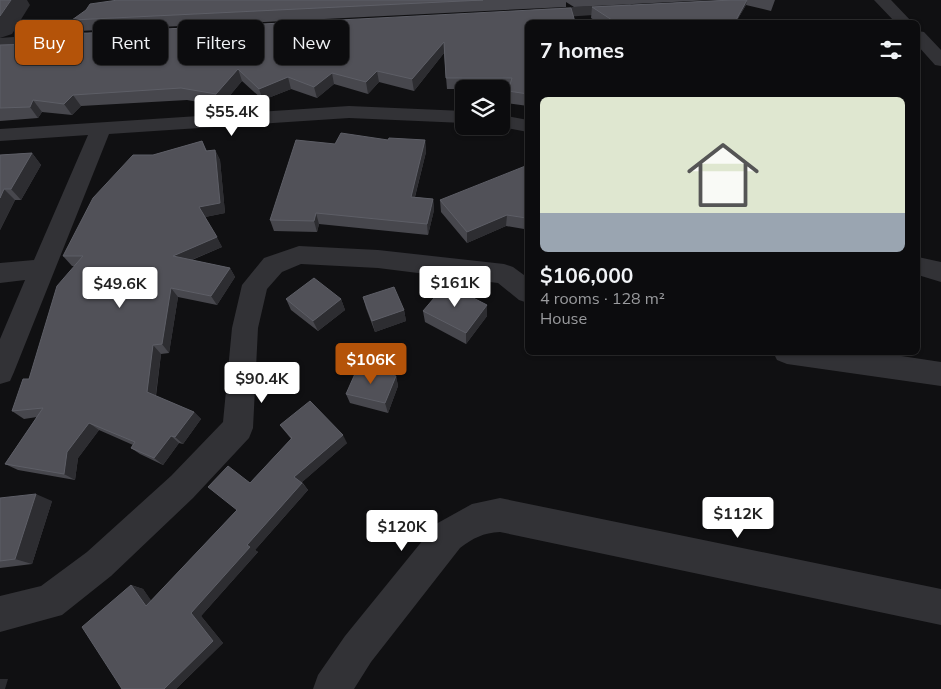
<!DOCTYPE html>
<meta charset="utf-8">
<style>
:root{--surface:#0c0c0e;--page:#151517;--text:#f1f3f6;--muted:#9a9b9e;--line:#2c2c2e;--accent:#b45309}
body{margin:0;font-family:Mulish,sans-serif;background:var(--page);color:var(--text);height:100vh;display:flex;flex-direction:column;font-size:19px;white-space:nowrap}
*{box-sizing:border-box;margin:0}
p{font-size:16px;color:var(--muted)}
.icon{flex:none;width:28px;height:28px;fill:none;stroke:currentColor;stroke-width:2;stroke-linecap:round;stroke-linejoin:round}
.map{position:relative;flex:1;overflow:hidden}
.sheet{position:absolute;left:525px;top:20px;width:395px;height:335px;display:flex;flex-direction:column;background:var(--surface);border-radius:8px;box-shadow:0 1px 4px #0004,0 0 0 1px var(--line)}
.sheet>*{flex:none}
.banner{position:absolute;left:15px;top:20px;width:435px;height:45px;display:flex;gap:10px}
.fabs{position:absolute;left:455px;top:80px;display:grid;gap:10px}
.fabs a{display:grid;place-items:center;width:55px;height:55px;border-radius:8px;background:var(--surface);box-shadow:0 1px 4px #0004,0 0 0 1px var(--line);font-size:25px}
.price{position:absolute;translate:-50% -42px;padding:0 11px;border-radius:5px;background:#fff;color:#222;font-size:16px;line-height:32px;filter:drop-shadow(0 1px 2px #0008)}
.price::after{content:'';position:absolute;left:50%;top:30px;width:15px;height:11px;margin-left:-8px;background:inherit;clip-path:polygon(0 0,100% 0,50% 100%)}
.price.selected{background:var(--accent);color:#fff}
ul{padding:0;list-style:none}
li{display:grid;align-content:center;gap:10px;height:265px;padding:0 15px}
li+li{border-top:1px solid var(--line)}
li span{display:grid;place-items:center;height:155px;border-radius:8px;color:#555}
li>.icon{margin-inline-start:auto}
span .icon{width:90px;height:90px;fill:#fffc;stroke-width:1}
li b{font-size:21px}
h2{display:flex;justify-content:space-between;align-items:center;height:60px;padding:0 15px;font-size:21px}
.chip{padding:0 18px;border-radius:8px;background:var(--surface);box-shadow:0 1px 4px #0004,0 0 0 1px var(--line);font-size:18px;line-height:45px}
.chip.selected{background:var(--accent);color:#fff}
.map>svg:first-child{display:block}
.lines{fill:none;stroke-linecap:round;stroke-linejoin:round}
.street{fill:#323236;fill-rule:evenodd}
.wall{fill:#47474d}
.shaded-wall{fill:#2d2d31}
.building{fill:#515158;stroke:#5d5e66}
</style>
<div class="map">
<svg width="941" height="689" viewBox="0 0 941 689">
<rect width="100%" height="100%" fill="#101012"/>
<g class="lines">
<!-- street -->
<path class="street" d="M874 0H891L912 22H895Z
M630 4 638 9 636 12 536 19 530 18 528 14 530 10 536 9Z
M918 31 924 32 941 50V66L935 65 918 46Z
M81 32 87 33 90 37 87 41 0 48V38Z
M349 106 464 111V123L349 118 109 134 14 372 10 381 0 384V339L25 280 0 283V263L34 260 88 135 0 141V129Z
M501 115 528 120V132L497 126H501Z
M299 246 378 250 504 264 513 267 528 278V303L519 300 498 283 378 268 301 264 282 272 267 289 258 328 253 428 249 438 193 498 111 576 62 615 0 632V596L41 586 87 552 171 476 223 422 232 328 242 285 264 258Z
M918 257 941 262V282L918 275Z
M773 352H875L941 362V386L787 364 777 360Z
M500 498 941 589V625L500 532C483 533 473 538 460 548L371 662 354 689H313L318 675 345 636 436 524 472 504Z"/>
</g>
<!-- wall -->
<path class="wall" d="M118 0H712L574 7 566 2V7L79 31 72 20Z
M726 0H775L771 11 746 5 736 22H597L591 18 592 7Z
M528 22V106L507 103 508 90 501 89H447L444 53 414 91 379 82 368 94 334 84 317 98 291 89 263 100 242 81 221 106 187 100 81 106 72 115 42 112 38 118 0 121V45Z
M388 140H425L426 152 415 197 433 199 434 210 428 235 319 224 317 232 274 231 270 220 335 144Z
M202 141 207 151 215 150 220 160 225 213 205 217 222 247 192 260 230 268 235 277 217 305 178 297 169 353 161 354 156 396 194 412 201 419 183 444 179 443 163 465 140 454 131 448 133 445 99 430 78 458 75 480 18 470 5 464 37 417 24 419 12 411 29 379 75 266H72L63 256 153 155Z
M32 153 41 165 21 200H15L0 230V155Z
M440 200 528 202 524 229 506 226 467 243 441 212Z
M363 297 404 310 406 321 375 332 366 308Z
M286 299H341L345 310 318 331 291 310Z
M423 311 487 316 466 344 425 322Z
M396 376 398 386 388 413 350 403 346 394Z
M280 425 347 443 302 482 308 490 255 550 258 552 201 616 223 643 176 689 131 585 143 589 151 601 237 510 250 483 291 439Z
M0 498 52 501 32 564 0 568Z"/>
<!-- shaded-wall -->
<path class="shaded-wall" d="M11 0H27L30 5 12 34 0 38V16Z
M747 0 746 5 736 22H735Z
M444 42V53L414 91 412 79Z
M238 69 242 81 221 106 216 94Z
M377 71 379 82 368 94 366 82Z
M332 73 334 84 317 98 314 87Z
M288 77 291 89 263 100 259 89Z
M73 95 81 106 72 115 64 104Z
M33 100 42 112 38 118 30 107Z
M425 140 426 152 412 208 411 197Z
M215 150 220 160 225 213 205 217 199 207Z
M32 153 41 165 21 200 11 189Z
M4 189 15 200 0 230V198Z
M433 199 434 210 428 235 427 224Z
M316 213 319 224 317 232 314 221Z
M507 215 506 226 467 243V232Z
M217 237 222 247 179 265 173 256Z
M230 268 235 277 217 305 211 296Z
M171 288 178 297 169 353 162 344Z
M341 299 345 310 318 331 313 321Z
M487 305V316L466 344V333Z
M404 310 406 321 375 332 372 321Z
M153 345 161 354 155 400 147 392Z
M396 376 398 386 388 413 385 403Z
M194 412 201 419 183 444 175 437Z
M89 423 99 430 78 458 75 480 64 474 67 452Z
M343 435 347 443 300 484 294 477Z
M171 436 179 443 163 465 154 458Z
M302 483 308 490 255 550 258 552 201 616 223 643 176 689H164L191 613 247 545Z
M36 494 52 501 32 564 15 559Z
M131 585 143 589 158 610 146 606Z
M0 679H8L5 689H0Z"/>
<!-- building -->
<path class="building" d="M0 0H11L0 16Z
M118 0H483L72 20 86 10 90 4Z
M732 0H747L735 22H615L592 7Z
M571 8 575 22H528V94L508 91 512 78H446L444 42 412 79 377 71 366 82 332 73 314 87 288 77 259 89 238 69 216 94 181 88 73 95 64 104 33 100 30 107 0 108V45L38 44 50 35Z
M341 133 388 140 389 138 425 140 411 197 433 199 427 224 316 213 314 221 270 220 296 140 335 144Z
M202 141 206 151 215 150 220 203 199 207 217 237 173 256 230 268 211 296 171 288 162 344 153 345 147 392 194 412 175 437 171 436 154 458 131 448 135 442 89 423 67 452 64 474 5 464 43 408 12 411 23 379H29L57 286 83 256H63L93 198 133 155H153Z
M32 153 11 189H4L0 198V155Z
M528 165V202L526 218 507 215 467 232 440 200Z
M314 278 341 299 313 321 286 299Z
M446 284 487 305 466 333 423 311Z
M394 287 404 310 372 321 363 297Z
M358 367 396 376 385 403 346 394Z
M310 401 343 435 294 477 302 483 247 545 250 547 191 613 213 641 164 689H122L82 627 131 585 146 606 237 510 208 487 228 466 250 483 292 438 280 425Z
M36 494 15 559 0 561V498Z"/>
</svg>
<div class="fabs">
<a><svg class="icon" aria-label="layers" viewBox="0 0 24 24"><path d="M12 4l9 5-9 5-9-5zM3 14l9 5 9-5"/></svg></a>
</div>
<b class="price" style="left:232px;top:137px">$55.4K</b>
<b class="price" style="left:455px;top:308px">$161K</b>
<b class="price" style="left:120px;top:309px">$49.6K</b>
<b class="price selected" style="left:371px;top:385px">$106K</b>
<b class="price" style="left:262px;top:404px">$90.4K</b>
<b class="price" style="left:738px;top:539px">$112K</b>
<b class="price" style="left:402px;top:552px">$120K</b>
<div class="banner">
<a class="chip selected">Buy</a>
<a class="chip">Rent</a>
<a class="chip">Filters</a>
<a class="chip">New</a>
</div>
<section class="sheet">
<h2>7 homes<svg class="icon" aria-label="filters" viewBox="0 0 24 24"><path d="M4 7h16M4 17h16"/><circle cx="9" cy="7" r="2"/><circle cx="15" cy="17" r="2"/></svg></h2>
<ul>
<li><span style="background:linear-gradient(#dfe7d0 75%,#9aa5b1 0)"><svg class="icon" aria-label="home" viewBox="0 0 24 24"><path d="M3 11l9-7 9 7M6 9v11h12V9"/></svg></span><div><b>$106,000</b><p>4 rooms · 128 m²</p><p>House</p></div></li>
</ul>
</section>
</div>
